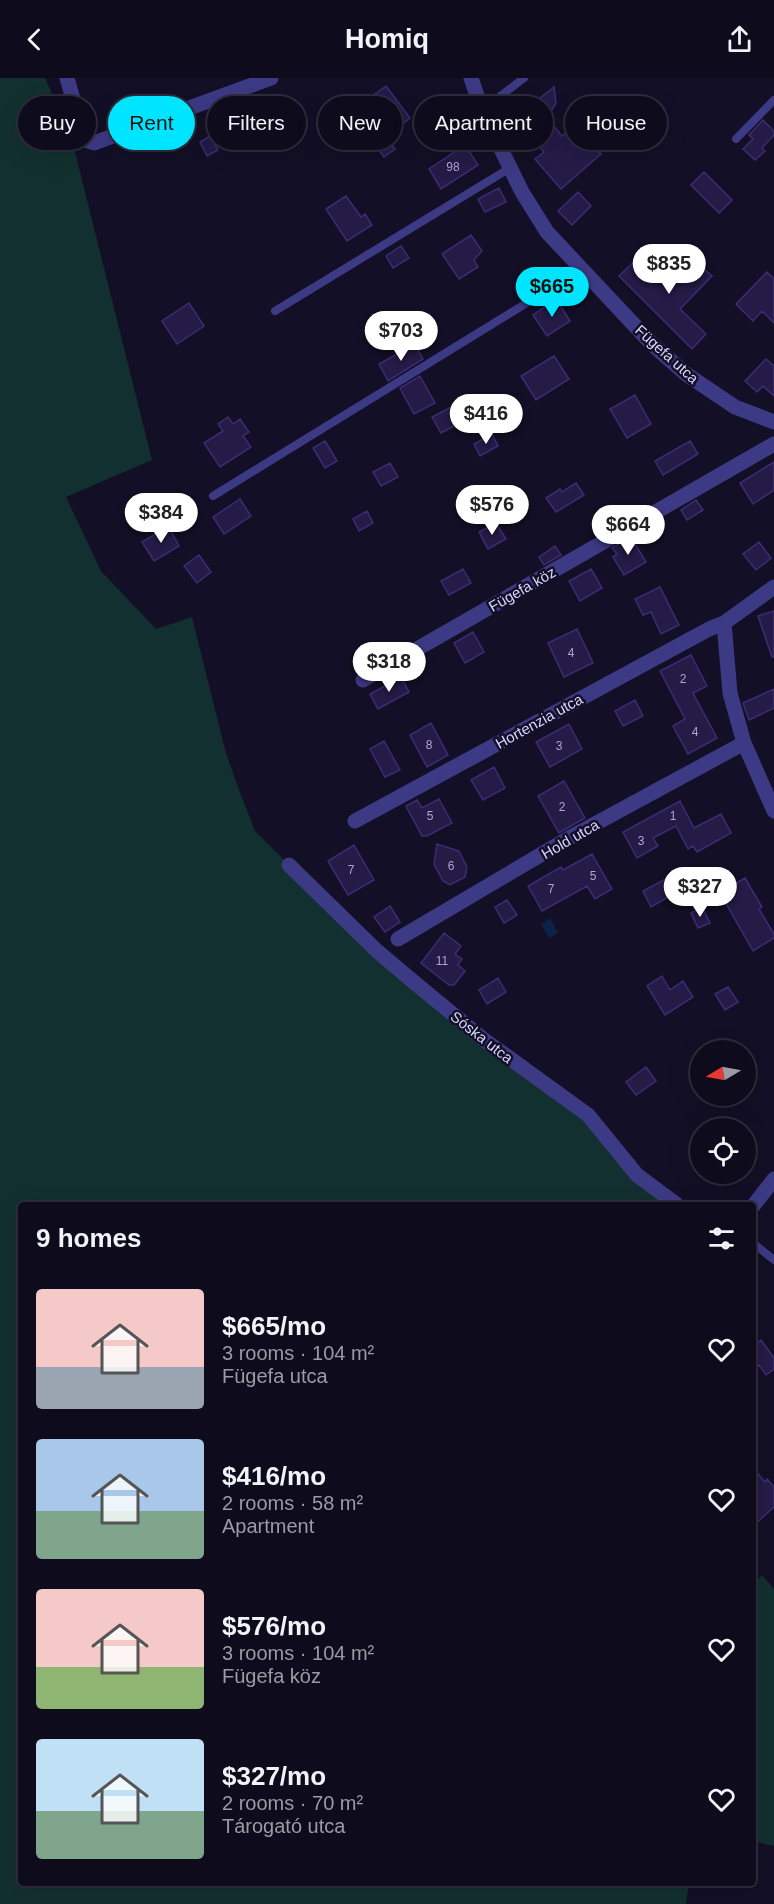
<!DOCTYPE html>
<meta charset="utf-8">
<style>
:root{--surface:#0e0b1c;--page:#1c1929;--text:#f1f3f6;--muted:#9b9ba3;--line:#2e2b3b;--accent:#00e5ff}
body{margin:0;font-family:Helvetica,sans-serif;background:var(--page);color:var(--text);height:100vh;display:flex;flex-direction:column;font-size:22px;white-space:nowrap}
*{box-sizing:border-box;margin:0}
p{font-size:20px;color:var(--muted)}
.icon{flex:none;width:33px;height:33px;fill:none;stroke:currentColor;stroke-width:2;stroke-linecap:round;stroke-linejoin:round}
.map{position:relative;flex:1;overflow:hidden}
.drawer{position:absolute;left:18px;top:1124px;width:738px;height:684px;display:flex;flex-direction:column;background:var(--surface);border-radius:6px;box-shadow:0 6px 24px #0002,0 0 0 2px var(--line)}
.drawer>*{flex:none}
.hud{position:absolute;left:18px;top:18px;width:738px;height:54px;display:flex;gap:12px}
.needle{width:39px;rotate:260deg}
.controls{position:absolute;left:690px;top:962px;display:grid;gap:12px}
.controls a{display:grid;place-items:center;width:66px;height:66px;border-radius:50%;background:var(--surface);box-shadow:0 6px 24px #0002,0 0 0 2px var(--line);font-size:30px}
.price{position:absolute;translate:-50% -51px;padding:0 14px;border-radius:21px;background:#fff;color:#222;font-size:20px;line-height:39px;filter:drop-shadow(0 2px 3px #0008)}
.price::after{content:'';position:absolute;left:50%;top:36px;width:18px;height:14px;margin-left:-9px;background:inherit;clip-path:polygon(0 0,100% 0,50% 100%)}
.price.active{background:var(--accent);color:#111}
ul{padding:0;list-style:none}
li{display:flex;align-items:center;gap:18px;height:150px;padding:0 18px}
li span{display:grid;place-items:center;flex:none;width:168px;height:120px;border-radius:6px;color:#555}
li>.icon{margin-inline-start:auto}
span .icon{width:72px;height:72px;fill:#fffc;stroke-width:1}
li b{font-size:26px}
h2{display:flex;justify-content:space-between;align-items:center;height:72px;padding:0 18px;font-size:26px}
.pill{padding:0 21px;border-radius:27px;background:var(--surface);box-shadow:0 6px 24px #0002,0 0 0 2px var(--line);font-size:21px;line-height:54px}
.pill.active{background:var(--accent);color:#111}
header{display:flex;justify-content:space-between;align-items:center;height:78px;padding:0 18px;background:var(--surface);font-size:27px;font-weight:700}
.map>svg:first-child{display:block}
.green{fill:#12302f}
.water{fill:#0c2248}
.building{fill:#241b47;stroke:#3b2d73;stroke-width:1.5}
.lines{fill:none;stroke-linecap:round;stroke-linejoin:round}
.service{stroke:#3d3a85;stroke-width:8}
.minor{stroke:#3d3a85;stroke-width:15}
.labels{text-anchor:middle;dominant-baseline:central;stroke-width:5;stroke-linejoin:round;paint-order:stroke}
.number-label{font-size:12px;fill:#aca6d1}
.street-label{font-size:15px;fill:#d9d4ff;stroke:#130f26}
</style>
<header><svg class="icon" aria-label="back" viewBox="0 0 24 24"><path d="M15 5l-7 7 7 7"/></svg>Homiq<svg class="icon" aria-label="share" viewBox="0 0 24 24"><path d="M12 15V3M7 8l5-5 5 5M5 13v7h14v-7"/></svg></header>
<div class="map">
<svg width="774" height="1826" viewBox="0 0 774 1826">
<rect width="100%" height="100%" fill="#130f26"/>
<!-- green -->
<path class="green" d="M0 0H45L71 58 152 382 66 419 101 493 156 551 192 539 226 675 238 709 255 753 289 787 595 1051 667 1126H21V1804L689 1805 686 1826H0Z
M762 1497 774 1511V1768L753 1763V1506Z"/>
<!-- water -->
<path class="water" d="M612 27C623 27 624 33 630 40L622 50 616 51 612 47 614 43 603 37 605 33Z
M550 840 558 855 549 860 541 846Z"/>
<!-- building -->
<path class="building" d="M386 8 410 40 386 58 395 71 384 79 353 36 359 32 357 29Z
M554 9 556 25 547 40 562 58 568 53 580 54 601 76 561 111 535 81 544 74 516 39Z
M267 18 284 47 267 57 269 61 251 71 230 36Z
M763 42 774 53V57L762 70 765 73 755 82 743 71 753 61 749 57Z
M210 58 218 72 207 78 200 64Z
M465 67 478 87 441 111 429 91Z
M704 94 732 122 719 135 691 107Z
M499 110 506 124 485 134 478 121Z
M578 114 591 128 572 147 558 133Z
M346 118 361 139 365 136 372 147 347 163 326 131Z
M471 157 482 173 474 182 478 189 459 201 442 176Z
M401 168 409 180 393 190 386 178Z
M641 177 671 207 695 183 712 198 680 231 706 256 692 271 619 198Z
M767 194 774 201V245L762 233 753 243 736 226Z
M556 221 570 243 547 258 533 237Z
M189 225 204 248 177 266 162 243Z
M415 266 423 281 388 303 379 286Z
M554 278 569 301 536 322 521 298Z
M766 281 774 288V318L763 308 757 314 745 303Z
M420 298 435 325 414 336 400 310Z
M635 317 651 346 627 360 610 331Z
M459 325 467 341 441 355 432 339Z
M228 339 233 346 240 341 249 354 243 358 251 369 220 389 204 365 223 353 218 346Z
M492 356 498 368 480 378 474 366Z
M325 363 337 383 325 390 313 370Z
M690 363 698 376 663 397 655 383Z
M774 384V412L753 426 740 405Z
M390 385 398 399 381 408 373 394Z
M576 405 584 417 556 434 546 420 560 411 562 414Z
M240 421 251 438 224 456 213 439Z
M696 422 703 432 687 442 681 432Z
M367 433 373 445 359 453 353 441Z
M496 445 506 461 488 471 479 454Z
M168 448 179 468 154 483 142 464Z
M631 459 646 484 624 497 613 479 617 476 612 470Z
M759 464 771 480 756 492 743 476Z
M555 468 561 477 544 487 539 479Z
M199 477 211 494 197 505 184 488Z
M463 491 471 505 449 517 441 503Z
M591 491 602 510 580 523 569 503Z
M660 509 679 547 661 556 651 534 643 537 635 521Z
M774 533V579H772L758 538Z
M577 551 593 585 564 599 548 565Z
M473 554 484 574 465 585 454 565Z
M691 577 707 608 693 615 717 660 688 676 673 648 685 641 660 593Z
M401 599 409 614 378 631 370 616Z
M774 611V630L749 642 743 625Z
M635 622 643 638 623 648 615 633Z
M431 645 448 677 427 689 410 657Z
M569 646 582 671 550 689 536 664Z
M384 663 400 692 385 699 370 671Z
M494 689 505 710 483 722 471 702Z
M564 703 585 740 559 755 538 718Z
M439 721 452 745 427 758H422L406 728 417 722 422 730Z
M680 723 694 750 721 736 731 755 697 774 693 768 688 771 676 748 653 760 658 768 637 780 623 754Z
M437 766 459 773 467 789 465 799 450 807 443 803 434 786Z
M354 767 374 802 348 817 328 783Z
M592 776 612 811 595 821 587 808 542 833 528 808 561 789 563 792Z
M684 791 691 806 651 829 643 813Z
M745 800 762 829 759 831 774 856V860L753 873 720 815Z
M507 822 517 837 504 845 495 829Z
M390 828 400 844 385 854 374 839Z
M702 829 710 845 698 850 691 835Z
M444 855 461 868 455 876 462 881 458 887 465 893 454 907H449L421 885Z
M662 898 670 912 683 903 693 919 665 937 647 908Z
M498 900 506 914 487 926 479 912Z
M728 909 738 924 725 932 715 916Z
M646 989 656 1003 636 1017 626 1004Z
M761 1262 774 1280V1291L766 1297 759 1287 753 1292V1268Z
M753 1390 765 1404 767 1401 774 1409V1429L753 1448Z"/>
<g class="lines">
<!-- service -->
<path class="service" d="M482 32 524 0
M736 61 774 22
M275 233 510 90
M213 418 582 191
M753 1165 774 1182"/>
<!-- minor -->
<path class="minor" d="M67 0 83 56 88 63 94 65 271 0
M471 0 482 32 522 114 547 154 653 267 686 296 735 329 774 344
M724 545 730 615 744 665 774 733
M363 602 774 366
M355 743 709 551 724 545 774 509
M289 787 377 873 415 905 483 961 588 1037 637 1097 676 1126
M398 861 569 760 744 665
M753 1128 774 1101"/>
</g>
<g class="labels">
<!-- number labels -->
<g class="number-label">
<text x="453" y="89">98</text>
<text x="571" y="575">4</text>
<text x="683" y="601">2</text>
<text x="695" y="654">4</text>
<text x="429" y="667">8</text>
<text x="559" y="668">3</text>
<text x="562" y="729">2</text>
<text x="430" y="738">5</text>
<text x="673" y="738">1</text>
<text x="641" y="763">3</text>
<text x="451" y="788">6</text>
<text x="351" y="792">7</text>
<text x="593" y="798">5</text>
<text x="551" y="811">7</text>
<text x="442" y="883">11</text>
</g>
<!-- street labels -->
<g class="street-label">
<text transform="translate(667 276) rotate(42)">Fügefa utca</text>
<text transform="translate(522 511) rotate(-30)">Fügefa köz</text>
<text transform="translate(539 643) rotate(-29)">Hortenzia utca</text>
<text transform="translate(570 761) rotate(-30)">Hold utca</text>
<text transform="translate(482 959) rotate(38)">Sóska utca</text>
</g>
</g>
</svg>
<div class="controls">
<a><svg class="needle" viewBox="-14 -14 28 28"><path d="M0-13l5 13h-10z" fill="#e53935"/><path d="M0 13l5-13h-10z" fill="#9b9ba3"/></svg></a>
<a><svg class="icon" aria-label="locate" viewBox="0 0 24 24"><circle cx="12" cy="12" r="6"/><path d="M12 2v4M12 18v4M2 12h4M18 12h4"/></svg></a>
</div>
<b class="price" style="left:669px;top:217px">$835</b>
<b class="price active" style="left:552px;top:240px">$665</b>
<b class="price" style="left:401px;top:284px">$703</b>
<b class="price" style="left:486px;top:367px">$416</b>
<b class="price" style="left:492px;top:458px">$576</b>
<b class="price" style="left:161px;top:466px">$384</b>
<b class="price" style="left:628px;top:478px">$664</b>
<b class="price" style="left:389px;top:615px">$318</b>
<b class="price" style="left:700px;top:840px">$327</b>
<div class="hud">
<a class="pill">Buy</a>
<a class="pill active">Rent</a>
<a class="pill">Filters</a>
<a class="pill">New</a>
<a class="pill">Apartment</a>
<a class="pill">House</a>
</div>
<section class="drawer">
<h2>9 homes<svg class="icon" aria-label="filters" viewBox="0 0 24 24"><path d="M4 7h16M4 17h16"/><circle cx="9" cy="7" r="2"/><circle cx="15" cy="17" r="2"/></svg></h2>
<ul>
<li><span style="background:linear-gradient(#f6c9c9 65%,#9aa5b1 0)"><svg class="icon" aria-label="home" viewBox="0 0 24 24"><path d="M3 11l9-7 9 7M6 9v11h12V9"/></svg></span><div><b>$665/mo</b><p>3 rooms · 104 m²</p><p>Fügefa utca</p></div><svg class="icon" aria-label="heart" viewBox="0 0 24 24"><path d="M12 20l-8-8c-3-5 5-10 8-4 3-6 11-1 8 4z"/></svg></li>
<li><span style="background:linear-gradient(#a9c7e8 60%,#7fa58c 0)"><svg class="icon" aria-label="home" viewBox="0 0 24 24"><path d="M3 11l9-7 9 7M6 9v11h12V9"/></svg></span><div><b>$416/mo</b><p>2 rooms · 58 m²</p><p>Apartment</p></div><svg class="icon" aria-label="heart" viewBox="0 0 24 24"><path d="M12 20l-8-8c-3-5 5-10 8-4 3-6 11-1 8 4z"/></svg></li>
<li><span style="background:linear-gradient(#f6c9c9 65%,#8fb573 0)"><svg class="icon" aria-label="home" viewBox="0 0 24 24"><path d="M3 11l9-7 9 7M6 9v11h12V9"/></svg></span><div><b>$576/mo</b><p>3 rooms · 104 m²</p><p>Fügefa köz</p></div><svg class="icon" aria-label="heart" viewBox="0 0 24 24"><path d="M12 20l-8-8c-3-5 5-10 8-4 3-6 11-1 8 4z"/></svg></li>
<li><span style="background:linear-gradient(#bfe0f5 60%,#7fa58c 0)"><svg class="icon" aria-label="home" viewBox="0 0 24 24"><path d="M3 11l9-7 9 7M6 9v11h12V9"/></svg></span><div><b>$327/mo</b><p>2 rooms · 70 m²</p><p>Tárogató utca</p></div><svg class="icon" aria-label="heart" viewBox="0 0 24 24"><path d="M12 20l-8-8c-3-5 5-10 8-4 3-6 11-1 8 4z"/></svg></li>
</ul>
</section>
</div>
